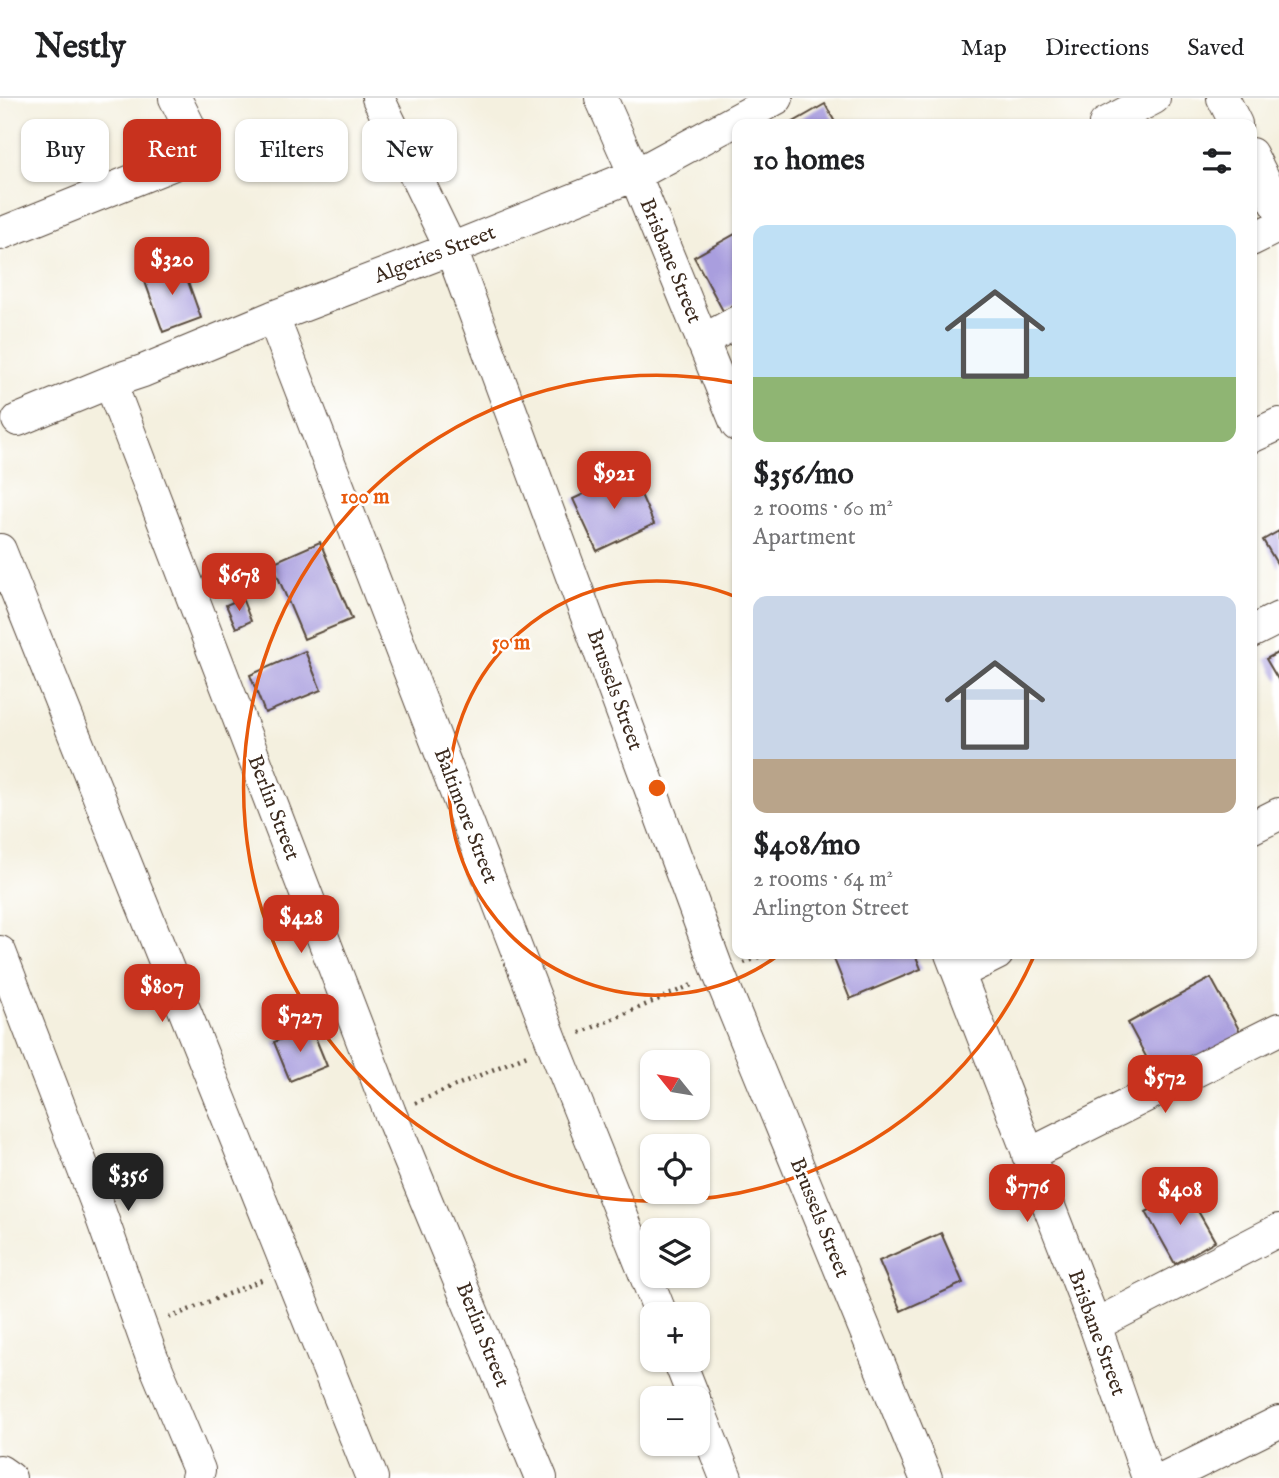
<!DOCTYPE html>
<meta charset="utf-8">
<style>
:root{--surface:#fff;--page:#f2f2f2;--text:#202124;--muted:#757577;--line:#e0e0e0;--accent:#c8321e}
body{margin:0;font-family:"IM FELL English",serif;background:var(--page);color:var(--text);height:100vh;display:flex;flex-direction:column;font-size:26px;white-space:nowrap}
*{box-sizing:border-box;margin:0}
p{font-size:23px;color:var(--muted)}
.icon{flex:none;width:38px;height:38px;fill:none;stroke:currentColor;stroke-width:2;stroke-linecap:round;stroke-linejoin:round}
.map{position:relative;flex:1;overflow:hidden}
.panel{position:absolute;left:732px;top:21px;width:525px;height:840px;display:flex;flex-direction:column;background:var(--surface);border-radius:14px;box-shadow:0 2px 5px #0004}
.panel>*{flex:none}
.banner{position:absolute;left:21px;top:21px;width:606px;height:63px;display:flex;gap:14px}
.needle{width:46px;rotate:300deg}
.tools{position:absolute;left:640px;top:952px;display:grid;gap:14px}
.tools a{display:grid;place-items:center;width:70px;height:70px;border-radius:14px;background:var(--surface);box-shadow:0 2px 5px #0004;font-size:35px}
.price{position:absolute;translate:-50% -60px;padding:0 16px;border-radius:14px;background:var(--accent);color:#fff;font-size:23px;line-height:46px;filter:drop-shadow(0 2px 4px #0008)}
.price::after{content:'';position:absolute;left:50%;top:42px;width:21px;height:16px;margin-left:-10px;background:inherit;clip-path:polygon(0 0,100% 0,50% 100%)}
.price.selected{background:#222;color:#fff}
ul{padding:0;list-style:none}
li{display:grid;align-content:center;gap:14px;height:371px;padding:0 21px}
li span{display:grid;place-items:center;height:217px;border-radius:14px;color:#555}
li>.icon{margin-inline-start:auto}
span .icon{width:126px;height:126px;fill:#fffc;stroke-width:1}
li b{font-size:30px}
h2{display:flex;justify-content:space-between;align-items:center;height:84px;padding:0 21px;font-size:30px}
.pill{padding:0 24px;border-radius:14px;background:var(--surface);box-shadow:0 2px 5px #0004;font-size:24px;line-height:63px}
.pill.selected{background:var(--accent);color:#fff}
header{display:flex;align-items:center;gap:42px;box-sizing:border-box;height:98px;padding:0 35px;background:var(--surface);border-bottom:2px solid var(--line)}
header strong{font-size:33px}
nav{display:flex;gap:38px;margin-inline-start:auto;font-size:24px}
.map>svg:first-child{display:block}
.building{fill:#a99ede}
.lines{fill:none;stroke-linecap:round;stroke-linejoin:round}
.minor-casing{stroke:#57483b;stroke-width:34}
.path{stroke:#57483b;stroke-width:4.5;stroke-dasharray:2 5;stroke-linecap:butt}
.minor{stroke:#fff;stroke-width:32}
.ring{fill:none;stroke:#e8590c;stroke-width:3.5}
.labels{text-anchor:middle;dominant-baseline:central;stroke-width:5;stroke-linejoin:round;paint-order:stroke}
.street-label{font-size:21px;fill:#3b2a1e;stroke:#fff}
.centre{fill:#e8590c;stroke:#fff;stroke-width:3.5}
.ring-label{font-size:21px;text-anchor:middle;font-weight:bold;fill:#e8590c;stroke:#fff;stroke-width:5;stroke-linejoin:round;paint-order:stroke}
</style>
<header>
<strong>Nestly</strong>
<nav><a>Map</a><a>Directions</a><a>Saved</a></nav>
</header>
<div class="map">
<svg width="1279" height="1380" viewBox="0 0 1279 1380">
<rect width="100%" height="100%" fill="#fff"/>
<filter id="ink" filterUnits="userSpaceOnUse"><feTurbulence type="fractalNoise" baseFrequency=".0143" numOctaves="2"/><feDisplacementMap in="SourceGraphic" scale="14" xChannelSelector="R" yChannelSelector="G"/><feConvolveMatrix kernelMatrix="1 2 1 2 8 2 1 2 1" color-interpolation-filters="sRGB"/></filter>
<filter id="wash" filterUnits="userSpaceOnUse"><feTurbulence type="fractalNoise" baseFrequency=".00686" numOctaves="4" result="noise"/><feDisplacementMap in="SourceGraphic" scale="28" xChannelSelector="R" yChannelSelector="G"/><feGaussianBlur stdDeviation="1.57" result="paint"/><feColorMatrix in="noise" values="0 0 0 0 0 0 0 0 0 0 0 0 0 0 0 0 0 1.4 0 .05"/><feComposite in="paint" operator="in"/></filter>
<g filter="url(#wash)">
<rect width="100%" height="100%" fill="#f4f0df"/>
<g id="blocks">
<!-- building -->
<path class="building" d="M825 6 836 26H790Z
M737 135V206L723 213 694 159Z
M181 164 201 220 163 234 143 178Z
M631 374 654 426 597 453 573 401Z
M1279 433V469L1263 442Z
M320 444 352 521 304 541 272 465Z
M242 500 251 523 236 530 226 507Z
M305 553 321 592 265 615 250 577Z
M1279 554V583L1266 561Z
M832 856H915L921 871 850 901Z
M1211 880 1242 937 1159 983 1128 925Z
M311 929 327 968 290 983 274 944Z
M1186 1092 1215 1143 1175 1166 1146 1114Z
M941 1135 963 1185 901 1213 879 1163Z"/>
</g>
</g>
<g filter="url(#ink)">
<use href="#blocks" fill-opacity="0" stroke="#57483b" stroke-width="2"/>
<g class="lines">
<!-- minor casing -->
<g class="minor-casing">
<path id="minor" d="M378 0 451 151 719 876 926 1380
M601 0 635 77 737 327
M1223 0 1236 26
M1105 26 1154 0
M1251 56 1279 111
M0 136 174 66 186 51 191 32 175 0
M1251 142 1279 128
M273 219 553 946 661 1216
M702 243 737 224
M18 322 110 284
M1251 339 1279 326
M0 452 372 1380
M1251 534 1279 520
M1251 730 1279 716
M0 854 98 1109 151 1257 199 1372 197 1380
M951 856 1095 1227 1148 1380
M959 875 997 856
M1028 1057 1279 931
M1095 1227 1279 1132
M679 1262 694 1300
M698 1310 726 1380
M0 1373 10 1380
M541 1380 390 1015 110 284 143 273 273 219 451 151 635 77 777 0
M1166 1380 1279 1324"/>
</g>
<!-- path -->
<path class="path" d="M744 865 766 856
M580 935 694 886
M415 1005 527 957
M169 1220 264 1181"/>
<!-- minor -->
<use href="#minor" class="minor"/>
</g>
</g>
<!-- distance rings -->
<g class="ring">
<path d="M780 856A207 207 0 1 1 736 499"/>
<path d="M1034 858A413 413 0 1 1 736 285"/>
</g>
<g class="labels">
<!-- street labels -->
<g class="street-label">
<text transform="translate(435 157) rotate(-21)">Algeries Street</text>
<text transform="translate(670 163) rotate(68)">Brisbane Street</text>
<text transform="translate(614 592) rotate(70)">Brussels Street</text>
<text transform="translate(273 710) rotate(69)">Berlin Street</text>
<text transform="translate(465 718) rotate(69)">Baltimore Street</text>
<text transform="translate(819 1120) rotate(68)">Brussels Street</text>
<text transform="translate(1096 1235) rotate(70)">Brisbane Street</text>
<text transform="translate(482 1237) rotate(68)">Berlin Street</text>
</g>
</g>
<circle cx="657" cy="690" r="10" class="centre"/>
<g class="ring-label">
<text x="365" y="405">100 m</text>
<text x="511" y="551">50 m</text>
</g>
</svg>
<div class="tools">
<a><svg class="needle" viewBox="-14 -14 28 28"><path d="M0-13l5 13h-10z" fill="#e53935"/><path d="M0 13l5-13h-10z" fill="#757577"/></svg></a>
<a><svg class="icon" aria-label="locate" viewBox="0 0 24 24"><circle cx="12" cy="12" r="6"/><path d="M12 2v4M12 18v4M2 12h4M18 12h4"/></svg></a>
<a><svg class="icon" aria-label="layers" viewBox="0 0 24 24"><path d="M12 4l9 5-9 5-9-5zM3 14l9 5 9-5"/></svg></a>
<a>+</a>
<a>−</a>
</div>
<b class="price" style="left:172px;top:199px">$320</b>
<b class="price" style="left:614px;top:413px">$921</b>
<b class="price" style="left:239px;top:515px">$678</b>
<b class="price" style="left:301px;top:857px">$428</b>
<b class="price" style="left:162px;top:926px">$807</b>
<b class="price" style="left:300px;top:956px">$727</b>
<b class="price" style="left:1165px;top:1017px">$572</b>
<b class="price selected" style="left:128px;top:1115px">$356</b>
<b class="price" style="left:1027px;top:1126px">$776</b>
<b class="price" style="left:1180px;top:1129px">$408</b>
<div class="banner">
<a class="pill">Buy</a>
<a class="pill selected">Rent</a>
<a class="pill">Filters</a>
<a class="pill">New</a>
</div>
<section class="panel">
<h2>10 homes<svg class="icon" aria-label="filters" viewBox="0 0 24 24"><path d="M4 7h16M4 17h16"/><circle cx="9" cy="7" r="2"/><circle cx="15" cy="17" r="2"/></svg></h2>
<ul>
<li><span style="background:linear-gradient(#bfe0f5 70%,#8fb573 0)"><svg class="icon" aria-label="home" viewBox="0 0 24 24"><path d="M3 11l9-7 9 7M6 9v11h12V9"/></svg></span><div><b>$356/mo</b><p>2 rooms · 60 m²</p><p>Apartment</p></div></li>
<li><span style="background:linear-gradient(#c9d6e8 75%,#b9a48a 0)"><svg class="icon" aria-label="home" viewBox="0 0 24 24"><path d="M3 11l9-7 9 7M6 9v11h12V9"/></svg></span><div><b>$408/mo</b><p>2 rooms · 64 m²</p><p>Arlington Street</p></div></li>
</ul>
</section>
</div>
